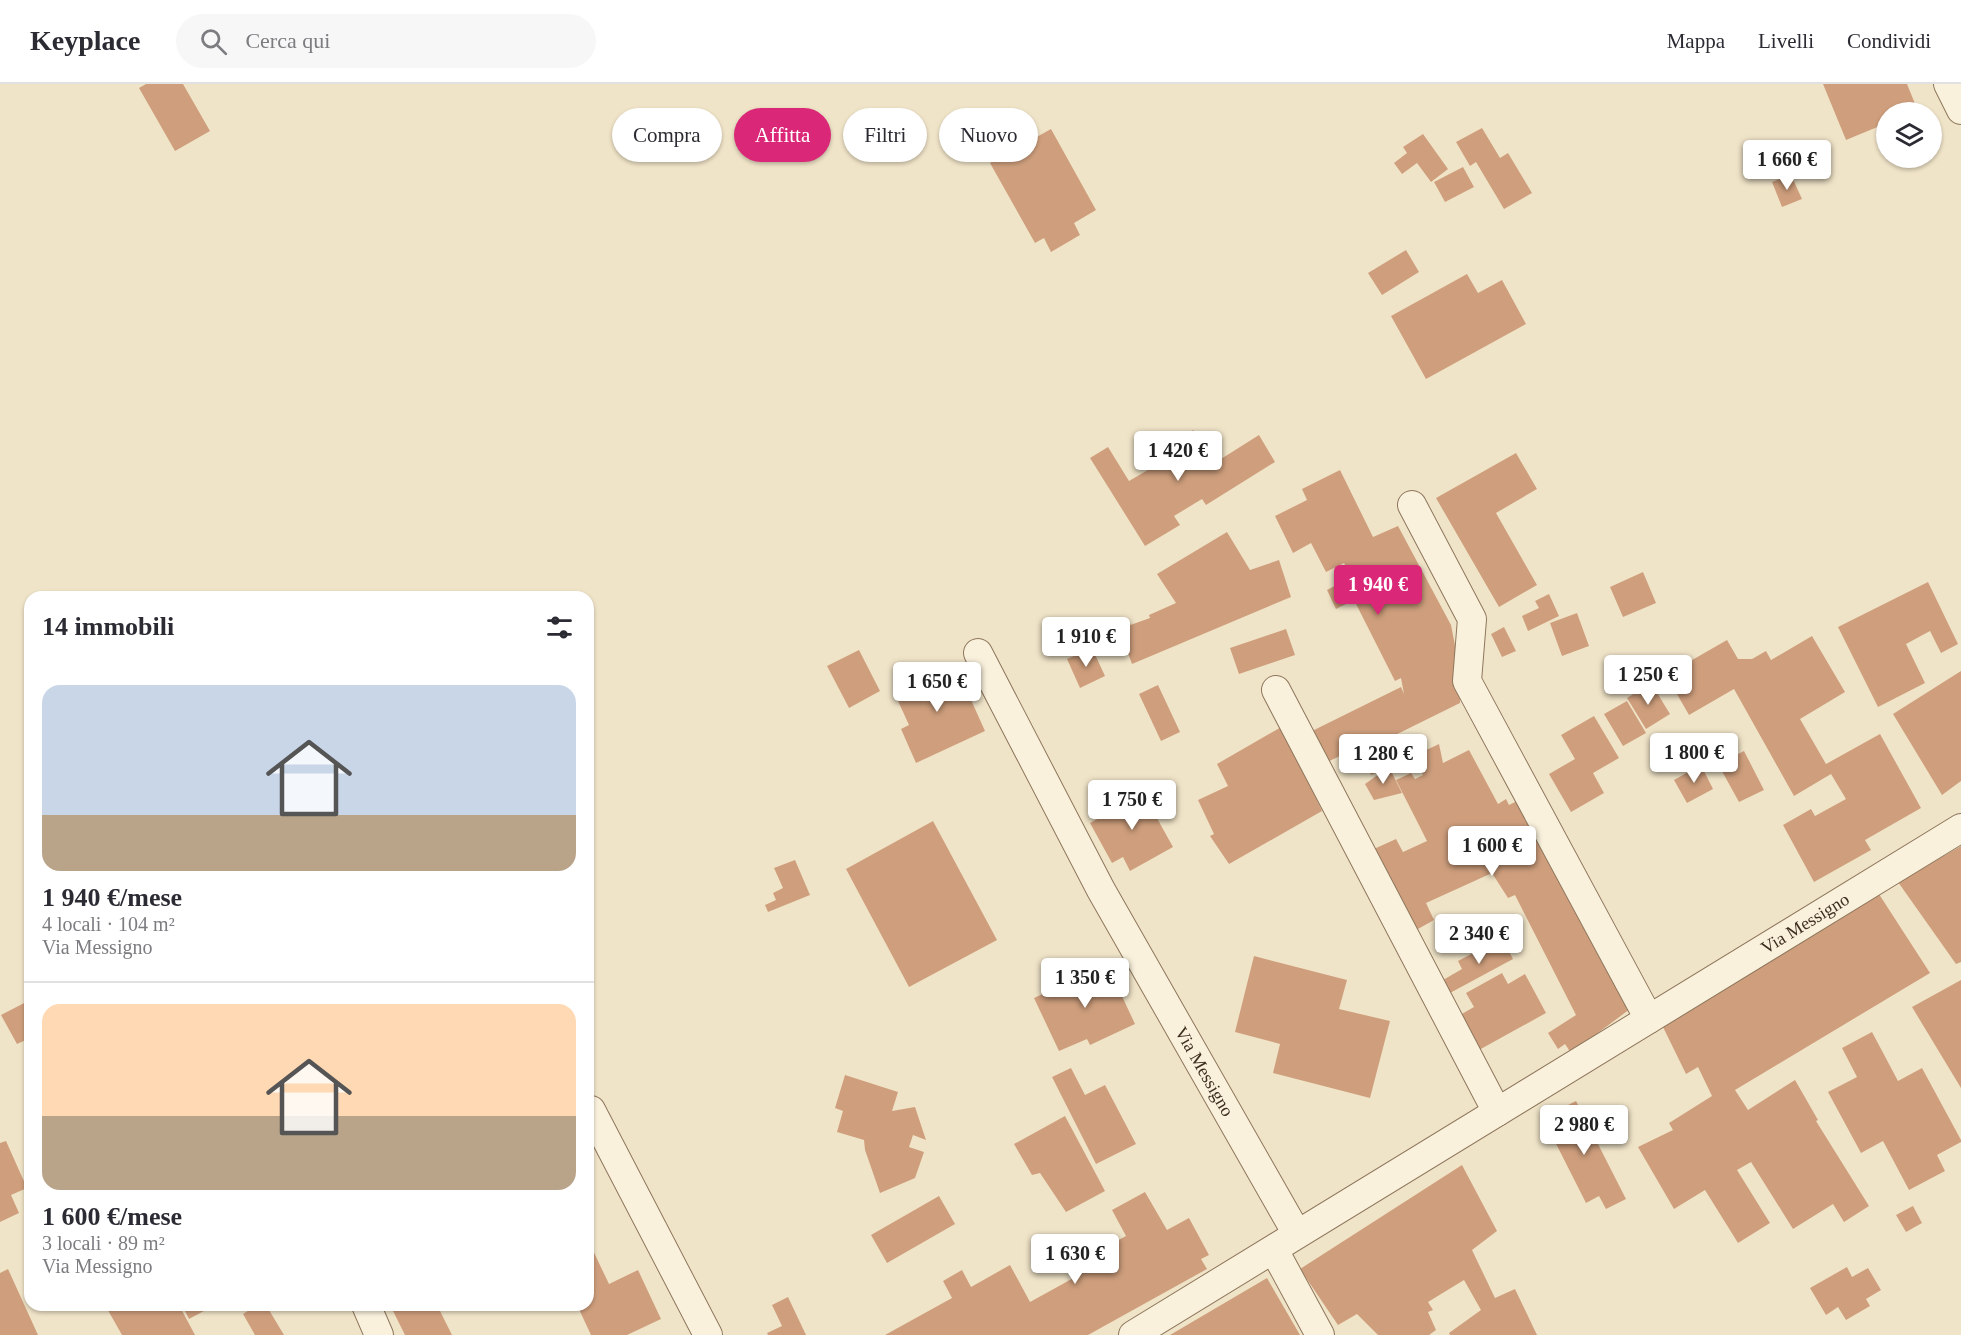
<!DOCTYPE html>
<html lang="it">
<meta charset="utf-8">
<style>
:root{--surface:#fff;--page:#f7f7f7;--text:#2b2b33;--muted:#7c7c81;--line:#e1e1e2;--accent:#db2777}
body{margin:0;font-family:Georgia,serif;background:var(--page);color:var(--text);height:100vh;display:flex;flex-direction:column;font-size:22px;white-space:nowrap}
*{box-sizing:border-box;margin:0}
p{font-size:20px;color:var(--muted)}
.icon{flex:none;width:33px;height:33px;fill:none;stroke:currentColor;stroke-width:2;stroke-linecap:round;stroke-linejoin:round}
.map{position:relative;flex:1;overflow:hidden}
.details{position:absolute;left:24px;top:507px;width:570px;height:720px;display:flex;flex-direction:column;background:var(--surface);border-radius:18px;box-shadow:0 2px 4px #0004}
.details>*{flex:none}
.banner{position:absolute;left:612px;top:24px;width:570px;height:54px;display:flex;gap:12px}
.fabs{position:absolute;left:1876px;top:18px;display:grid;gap:12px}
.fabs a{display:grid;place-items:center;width:66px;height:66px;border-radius:50%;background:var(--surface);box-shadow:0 2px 4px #0004;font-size:30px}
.price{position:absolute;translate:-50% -51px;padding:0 14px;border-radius:6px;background:#fff;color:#222;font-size:20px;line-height:39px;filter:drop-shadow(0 2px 3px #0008)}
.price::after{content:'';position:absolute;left:50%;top:36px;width:18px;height:14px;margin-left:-9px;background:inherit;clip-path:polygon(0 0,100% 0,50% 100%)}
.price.selected{background:var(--accent);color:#fff}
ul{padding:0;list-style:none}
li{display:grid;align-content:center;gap:12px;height:318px;padding:0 18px}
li+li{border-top:2px solid var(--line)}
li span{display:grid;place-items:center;height:186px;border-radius:18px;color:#555}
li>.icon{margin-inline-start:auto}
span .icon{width:108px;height:108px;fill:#fffc;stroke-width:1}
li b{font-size:26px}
h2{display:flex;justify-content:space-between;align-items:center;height:72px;padding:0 18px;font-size:26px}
.chip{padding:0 21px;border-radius:27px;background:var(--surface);box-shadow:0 2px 4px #0004;font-size:21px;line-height:54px}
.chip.selected{background:var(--accent);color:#fff}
header{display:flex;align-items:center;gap:36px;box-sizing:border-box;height:84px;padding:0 30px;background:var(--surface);border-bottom:2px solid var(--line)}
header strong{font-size:28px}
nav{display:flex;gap:33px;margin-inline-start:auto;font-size:21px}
.search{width:420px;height:54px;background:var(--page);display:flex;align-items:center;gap:15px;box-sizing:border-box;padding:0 21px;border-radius:33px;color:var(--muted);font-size:22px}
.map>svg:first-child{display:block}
.building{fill:#cf9f7d}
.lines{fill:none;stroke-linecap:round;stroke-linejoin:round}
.minor-casing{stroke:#8d765c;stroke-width:30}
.minor{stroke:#faf1dc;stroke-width:28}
.labels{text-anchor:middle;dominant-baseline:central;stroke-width:6;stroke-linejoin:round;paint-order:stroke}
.street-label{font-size:18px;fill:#3d2e20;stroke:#f7eed8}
</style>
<header>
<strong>Keyplace</strong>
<div class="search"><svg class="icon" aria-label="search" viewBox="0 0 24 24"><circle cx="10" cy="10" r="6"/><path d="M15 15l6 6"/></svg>Cerca qui</div>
<nav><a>Mappa</a><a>Livelli</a><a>Condividi</a></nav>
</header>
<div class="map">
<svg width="1961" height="1251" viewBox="0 0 1961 1251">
<rect width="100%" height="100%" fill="#f0e4c8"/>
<!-- building -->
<path class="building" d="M146 0H183L210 47 175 67 139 4Z
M1823 0H1907L1918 27 1887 28V39L1846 56Z
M1482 44 1500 74 1508 69 1532 109 1504 125 1476 78 1470 82 1456 58Z
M1051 45 1096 126 1074 139 1080 151 1051 168 1044 154 1035 159 990 79Z
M1423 50 1448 85 1431 98 1417 79 1402 90 1394 79 1407 69 1403 63Z
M1463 83 1474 103 1445 118 1434 98Z
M1791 91 1802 115 1782 123 1772 98Z
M1406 166 1419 188 1382 211 1368 189Z
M1467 190 1478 209 1502 196 1526 240 1426 295 1391 232Z
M1193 346 1213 380 1259 351 1275 378 1206 421 1202 415 1174 432 1180 441 1145 462 1090 374 1108 363 1129 397 1153 383 1148 374Z
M1516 369 1537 405 1496 429 1537 501 1499 523 1436 414Z
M1340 386 1373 453 1398 442 1451 541 1460 587V619L1375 661 1372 657 1323 680 1308 649 1401 603 1404 610 1401 594 1395 597 1354 516 1336 525 1327 506 1351 493 1344 479 1326 488 1311 459 1293 469 1275 432 1307 416 1302 405Z
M1227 448 1250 486 1279 476 1291 513 1132 580 1119 545 1150 534 1149 531 1176 519 1157 490Z
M1643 488 1656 519 1623 533 1610 503Z
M1928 498 1958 560 1941 569 1930 547 1906 560 1925 599 1878 623 1838 543Z
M1549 510 1559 532 1528 547 1522 532 1539 524 1535 517Z
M1577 529 1589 562 1562 572 1550 539Z
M1504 543 1516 567 1502 573 1491 550Z
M1286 545 1295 571 1239 590 1230 564Z
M1812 552 1845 608 1800 635 1826 680 1880 650 1921 724 1865 756 1871 766 1814 798 1783 741 1811 725 1815 732 1846 715 1831 690 1794 712 1734 605 1689 631 1666 591 1727 556 1738 575H1752L1766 567 1771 576Z
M1092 564 1105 592 1080 604 1067 575Z
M859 566 880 607 849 624 827 582Z
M954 578 985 647 916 679 901 645 909 641 893 606Z
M1961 587V697L1942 711 1893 630Z
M1651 599 1670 630 1646 645 1627 614Z
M1158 601 1180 648 1161 657 1139 610Z
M1627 617 1646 649 1623 662 1604 630Z
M1594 632 1619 674 1593 689 1604 709 1571 728 1549 690 1575 675 1561 651Z
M1283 642 1322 727 1229 780 1210 752 1214 750 1198 716 1228 702 1217 680Z
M1411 654 1418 670 1439 660 1443 679 1469 666 1498 720 1506 715 1509 721 1517 717 1630 925 1571 969 1565 960 1558 965 1548 949 1576 931 1515 811 1508 814 1492 789 1426 819 1434 836 1409 850 1365 769 1396 755 1403 768 1427 757 1396 696 1411 689 1415 695 1423 691 1412 673 1371 691 1366 676Z
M1744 667 1764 706 1739 718 1718 680Z
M1701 681 1713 705 1687 719 1674 696Z
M1389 683 1402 709 1374 716 1365 700Z
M1138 700 1173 763 1130 787 1123 773 1112 779 1090 739 1123 721 1118 711Z
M933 737 997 856 909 903 846 785Z
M1961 762V878L1956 880 1898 798Z
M795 776 810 811 768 828 765 821 776 816 773 809 783 804 774 784Z
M1877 807 1930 889 1735 1006 1748 1026 1795 996 1818 1036 1816 1037 1869 1122 1844 1138 1833 1120 1793 1145 1751 1078 1737 1086 1770 1139 1738 1159 1705 1106 1674 1125 1638 1063 1673 1046 1669 1039 1712 1012 1698 983 1686 990 1663 943Z
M1502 854 1513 875 1450 909 1443 896 1462 885 1458 877Z
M1254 872 1347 896 1339 925 1390 937 1370 1014 1273 989 1280 960 1235 948Z
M1107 880 1135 940 1090 961 1087 955 1059 967 1034 914Z
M1502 889 1508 900 1525 890 1546 929 1479 966 1460 931 1474 923 1466 909Z
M1961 896V1004L1912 923Z
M30 916V954L17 960 1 931Z
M1872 948 1898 997 1922 984 1961 1056V1058L1937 1071 1945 1087 1909 1106 1883 1057 1861 1069 1828 1008 1857 993 1842 964Z
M1071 984 1085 1011 1105 1001 1136 1060 1096 1080 1052 993Z
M845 991 898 1008 892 1027 915 1023 926 1056 913 1051 909 1063 924 1068 915 1094 880 1109 865 1066 864 1056 837 1048 843 1027 835 1024Z
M1576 1017 1626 1115 1606 1125 1599 1112 1586 1119 1543 1034Z
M1065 1032 1105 1107 1066 1128 1040 1089 1032 1091 1014 1060Z
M6 1057 27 1104 11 1111 19 1129 0 1138V1059Z
M1462 1081 1497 1147 1472 1166 1495 1214 1515 1205 1537 1251H1450L1449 1249 1481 1226 1464 1196 1428 1218 1433 1226 1428 1228 1436 1246 1429 1251H1378L1357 1230 1338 1241 1300 1185Z
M1145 1108 1167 1146 1189 1134 1209 1171 1201 1175 1207 1185 1088 1251H885L952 1214 943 1197 962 1186 971 1203 1010 1181 1030 1218 1088 1186 1082 1176 1126 1152 1112 1126Z
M939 1112 955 1140 887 1179 871 1151Z
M1913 1122 1922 1139 1906 1148 1896 1131Z
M588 1156 609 1200 638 1186 661 1235 627 1251H591L577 1221H588Z
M1847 1183 1852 1193 1868 1184 1881 1206 1866 1215 1870 1222 1846 1236 1838 1223 1826 1231 1810 1204Z
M8 1185 38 1251H0V1189Z
M1267 1194 1300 1251H1170Z
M788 1213 806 1251H768L767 1249 782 1242 772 1221Z
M105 1221H179L195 1251H122Z
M182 1221H215L189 1235Z
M257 1221H266L284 1251H255L243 1230Z
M390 1221H437L452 1251H405Z"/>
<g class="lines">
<!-- minor casing -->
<g class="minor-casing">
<g id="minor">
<path d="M1948 0 1961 26"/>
<path d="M1412 421 1472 535 1467 597 1649 935"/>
<path id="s1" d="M978 569 1101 806 1297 1150"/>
<path d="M1276 606 1497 1028"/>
<path d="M591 1026 708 1251"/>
<path d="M1274 1166 1320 1251"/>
<path d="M366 1221 379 1251"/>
<path id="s2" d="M1133 1251 1961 744"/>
</g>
</g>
<!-- minor -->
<use href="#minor" class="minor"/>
</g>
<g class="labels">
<!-- street labels -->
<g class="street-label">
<text stroke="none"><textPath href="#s2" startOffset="788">Via Messigno</textPath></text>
<text stroke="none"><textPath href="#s1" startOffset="476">Via Messigno</textPath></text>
</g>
</g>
</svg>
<div class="fabs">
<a><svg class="icon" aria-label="layers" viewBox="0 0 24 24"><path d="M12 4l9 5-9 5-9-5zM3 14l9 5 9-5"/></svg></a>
</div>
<b class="price" style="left:1787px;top:107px">1 660 €</b>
<b class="price" style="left:1178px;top:398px">1 420 €</b>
<b class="price selected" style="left:1378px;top:532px">1 940 €</b>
<b class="price" style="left:1086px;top:584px">1 910 €</b>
<b class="price" style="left:1648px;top:622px">1 250 €</b>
<b class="price" style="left:937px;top:629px">1 650 €</b>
<b class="price" style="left:1694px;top:700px">1 800 €</b>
<b class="price" style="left:1383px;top:701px">1 280 €</b>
<b class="price" style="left:1132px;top:747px">1 750 €</b>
<b class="price" style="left:1492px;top:793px">1 600 €</b>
<b class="price" style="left:1479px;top:881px">2 340 €</b>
<b class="price" style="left:1085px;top:925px">1 350 €</b>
<b class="price" style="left:1584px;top:1072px">2 980 €</b>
<b class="price" style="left:1075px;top:1201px">1 630 €</b>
<div class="banner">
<a class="chip">Compra</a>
<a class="chip selected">Affitta</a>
<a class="chip">Filtri</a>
<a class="chip">Nuovo</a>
</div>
<section class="details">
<h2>14 immobili<svg class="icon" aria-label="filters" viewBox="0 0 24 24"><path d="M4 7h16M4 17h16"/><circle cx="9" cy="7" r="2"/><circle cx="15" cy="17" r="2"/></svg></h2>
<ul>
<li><span style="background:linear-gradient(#c9d6e8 70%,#b9a48a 0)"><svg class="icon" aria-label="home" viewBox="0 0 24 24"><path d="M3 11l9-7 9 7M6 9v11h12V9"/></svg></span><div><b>1 940 €/mese</b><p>4 locali · 104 m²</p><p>Via Messigno</p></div></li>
<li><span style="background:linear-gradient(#ffd9b3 60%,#b9a48a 0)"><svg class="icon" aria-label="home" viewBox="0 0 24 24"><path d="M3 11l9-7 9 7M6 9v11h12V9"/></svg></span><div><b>1 600 €/mese</b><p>3 locali · 89 m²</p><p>Via Messigno</p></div></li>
</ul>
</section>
</div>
